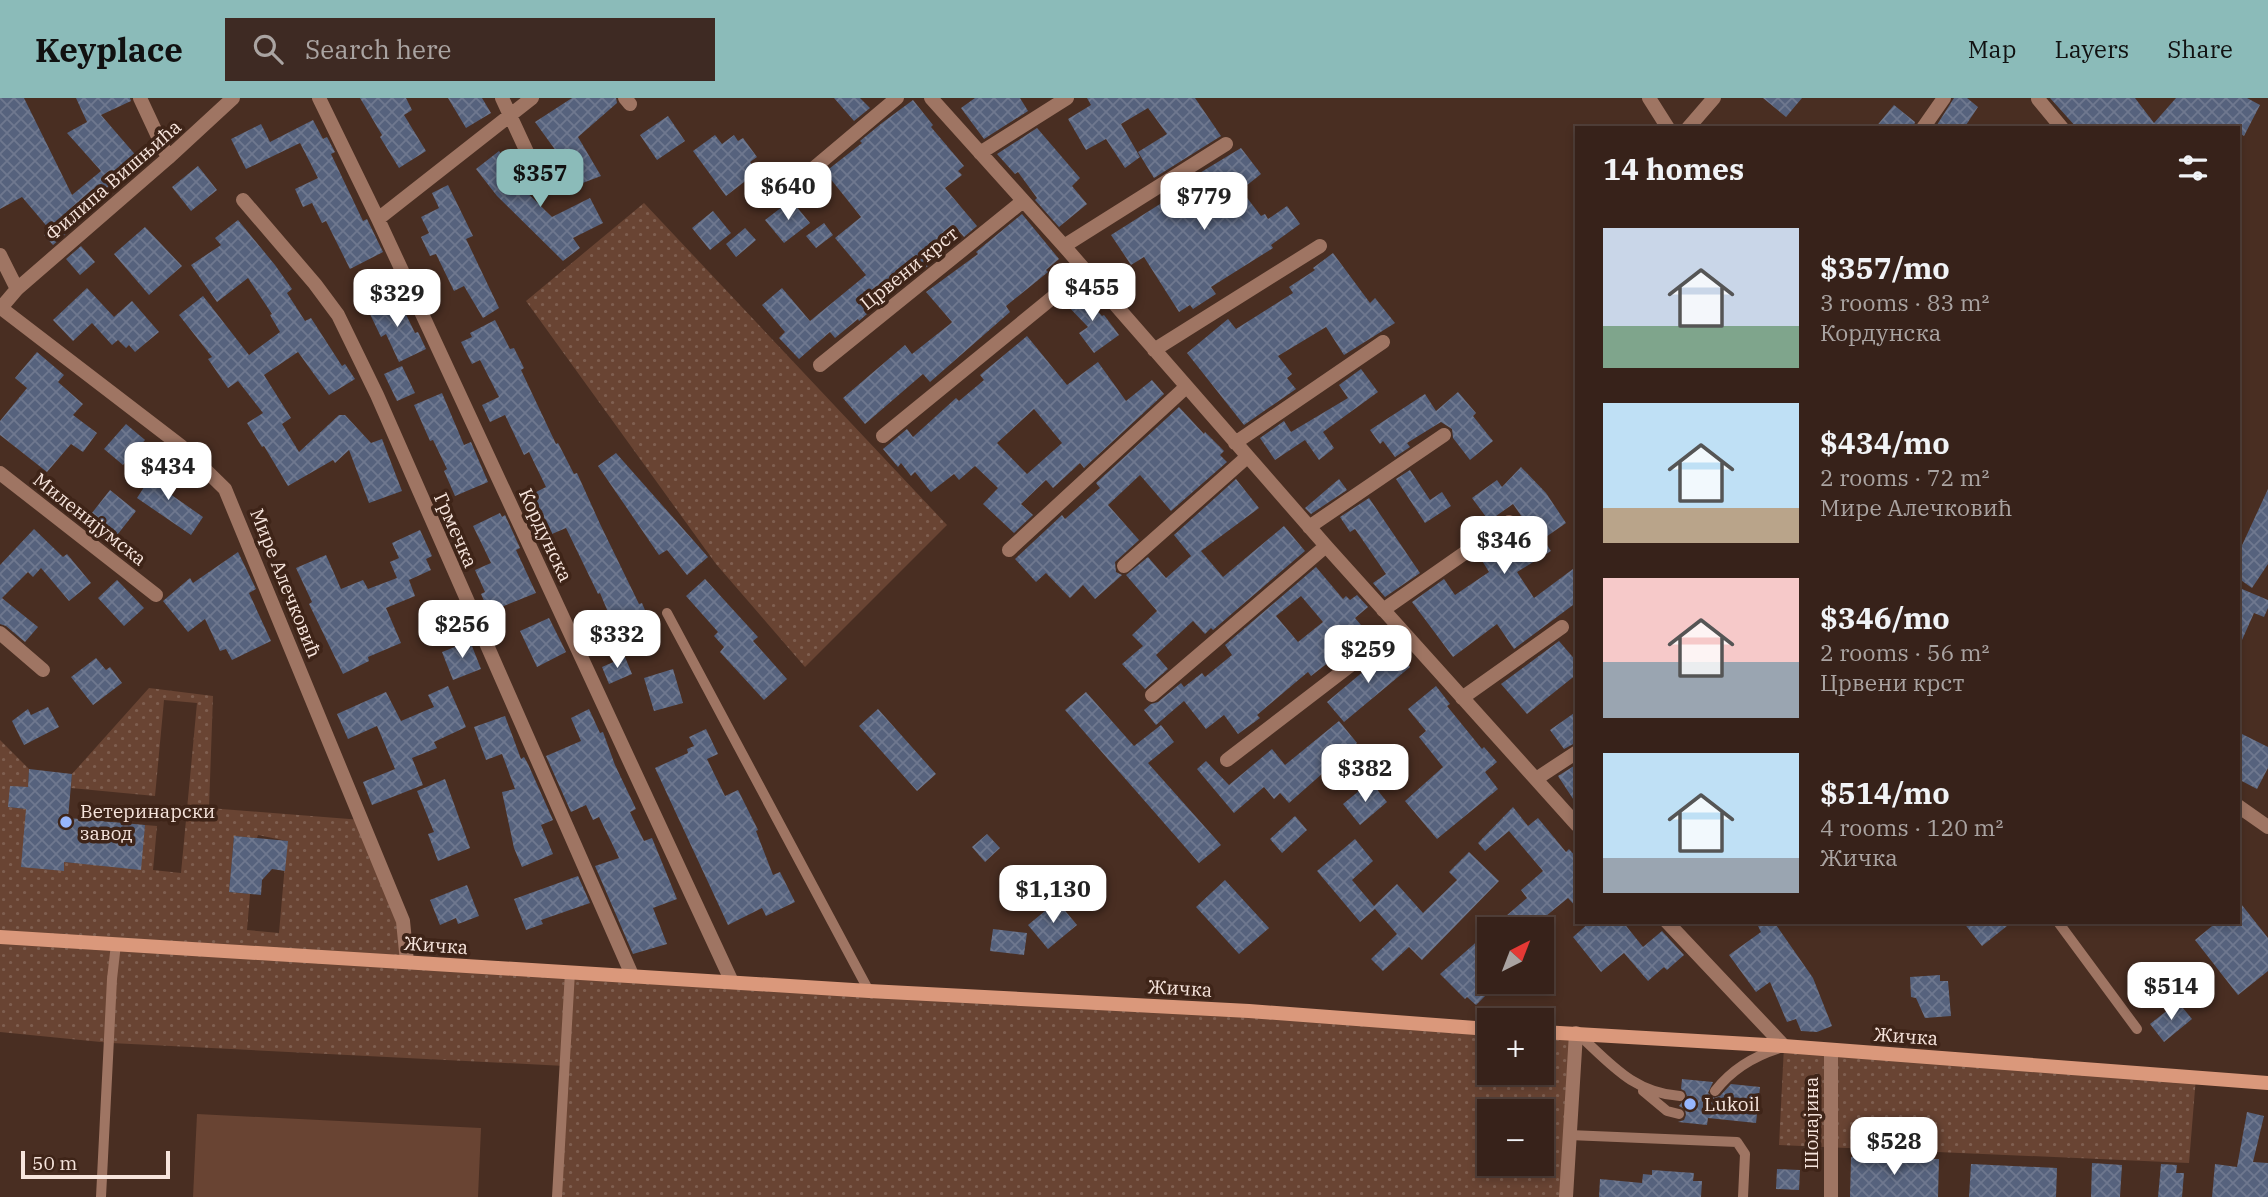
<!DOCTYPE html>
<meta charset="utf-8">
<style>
:root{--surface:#37221a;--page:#3e2a23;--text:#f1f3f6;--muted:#aaa4a2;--line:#513f39;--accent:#8bbbb9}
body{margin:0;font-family:"IBM Plex Serif",serif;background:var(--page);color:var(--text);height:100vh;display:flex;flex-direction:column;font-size:26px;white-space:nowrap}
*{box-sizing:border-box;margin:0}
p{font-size:23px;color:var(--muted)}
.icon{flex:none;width:38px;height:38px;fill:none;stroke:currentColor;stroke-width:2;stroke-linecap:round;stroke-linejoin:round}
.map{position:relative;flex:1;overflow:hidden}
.details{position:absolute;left:1575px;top:28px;width:665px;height:798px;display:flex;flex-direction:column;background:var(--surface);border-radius:0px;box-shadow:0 4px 10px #0003,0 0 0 2px var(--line)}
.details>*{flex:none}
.needle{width:46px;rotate:42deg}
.controls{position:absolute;left:1477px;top:819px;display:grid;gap:14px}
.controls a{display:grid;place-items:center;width:77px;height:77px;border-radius:0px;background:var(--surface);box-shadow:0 4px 10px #0003,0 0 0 2px var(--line);font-size:35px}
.scale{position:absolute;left:21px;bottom:18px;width:149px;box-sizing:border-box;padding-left:7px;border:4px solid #f7e5dd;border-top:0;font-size:19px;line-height:24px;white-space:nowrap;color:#f7e5dd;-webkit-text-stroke:5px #3e2418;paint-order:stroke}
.price{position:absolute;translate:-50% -60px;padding:0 16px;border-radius:14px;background:#fff;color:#222;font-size:23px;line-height:46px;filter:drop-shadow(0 2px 4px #0008)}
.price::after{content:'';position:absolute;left:50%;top:42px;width:21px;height:16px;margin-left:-10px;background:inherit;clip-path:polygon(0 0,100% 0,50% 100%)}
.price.current{background:var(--accent);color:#111}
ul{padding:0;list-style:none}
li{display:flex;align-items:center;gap:21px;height:175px;padding:0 28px}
li span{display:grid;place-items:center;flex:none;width:196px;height:140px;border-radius:0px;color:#555}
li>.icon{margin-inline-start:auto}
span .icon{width:84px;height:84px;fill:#fffc;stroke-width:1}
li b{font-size:30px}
h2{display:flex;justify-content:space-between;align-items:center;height:84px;padding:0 28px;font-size:30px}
header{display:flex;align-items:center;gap:42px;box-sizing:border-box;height:98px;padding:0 35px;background:var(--accent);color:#111}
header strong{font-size:33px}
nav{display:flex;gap:38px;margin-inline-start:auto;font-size:24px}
.search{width:490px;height:63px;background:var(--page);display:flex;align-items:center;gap:18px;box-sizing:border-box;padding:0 24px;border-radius:0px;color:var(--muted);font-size:26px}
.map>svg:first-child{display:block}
.grass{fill:url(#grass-dots);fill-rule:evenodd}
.pitch{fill:#694433}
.building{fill:url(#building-cross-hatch);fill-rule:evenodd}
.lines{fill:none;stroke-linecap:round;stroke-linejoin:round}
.service{stroke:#9f7563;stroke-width:10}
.minor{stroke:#9f7563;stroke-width:14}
.secondary{stroke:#da987b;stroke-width:14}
.poi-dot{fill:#97b6fd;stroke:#3e2418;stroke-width:2.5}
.labels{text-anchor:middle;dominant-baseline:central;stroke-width:7;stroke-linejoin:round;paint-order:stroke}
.street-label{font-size:19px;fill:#f7e5dd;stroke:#3e2418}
.poi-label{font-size:19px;fill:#f7e5dd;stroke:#3e2418;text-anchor:start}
</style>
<header>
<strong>Keyplace</strong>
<div class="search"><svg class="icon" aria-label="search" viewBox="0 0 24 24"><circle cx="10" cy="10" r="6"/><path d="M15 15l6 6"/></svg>Search here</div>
<nav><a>Map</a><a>Layers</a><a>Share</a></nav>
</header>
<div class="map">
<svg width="2268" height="1099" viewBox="0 0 2268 1099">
<defs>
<pattern id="grass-dots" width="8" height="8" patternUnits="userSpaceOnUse" patternTransform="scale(1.75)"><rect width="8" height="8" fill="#694433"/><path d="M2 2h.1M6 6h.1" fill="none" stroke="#7f5f50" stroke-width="1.8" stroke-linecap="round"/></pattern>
<pattern id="building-cross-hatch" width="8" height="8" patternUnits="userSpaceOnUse" patternTransform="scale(1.75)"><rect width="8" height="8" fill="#56627d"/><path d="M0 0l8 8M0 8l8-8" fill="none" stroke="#6f788f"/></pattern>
</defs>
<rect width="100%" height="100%" fill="#492e22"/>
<!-- grass -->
<path class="grass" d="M644 105 947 427 805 569 716 466 526 203Z
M149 590 213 598 209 710 362 722 403 823 407 864 1489 931V975H1542V934L1576 935 1566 1099H557L565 968 111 945 0 934V642L29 671 28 689 8 709 26 711 64 772V764L140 771 145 727 157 728 153 772 181 775 197 605 164 602 155 698 71 690 72 676ZM258 737 287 743 279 835 247 832 250 796 229 794 234 738 257 740ZM1489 1013H1542V1066H1489Z
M1784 948 2196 979 2189 1065 1779 1047Z"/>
<!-- pitch -->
<path class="pitch" d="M197 1016 481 1030 478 1099H193Z"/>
<!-- building -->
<path class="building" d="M0 0H24L72 97 101 73 67 35 87 24 76 0H130L131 3 101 17 139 61 101 95 106 101 53 147 44 137 50 132 22 99 0 111Z
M360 0H406L412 12 404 17 426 53 399 70 380 39 382 37Z
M448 0H482L491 15 466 30Z
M572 0H616L617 5 578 39 601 78 580 86 535 24Z
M834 0H860L870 10 854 23Z
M975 0H1020L1028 13 984 41 961 10Z
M1087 0H1195L1221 38 1154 80 1138 54 1167 36 1148 10 1121 26 1140 59 1125 70 1106 41 1086 52 1068 21 1091 7Z
M1763 0H1802L1786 19Z
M1954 0H1967L1978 9 1964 30H1935Z
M2050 0H2135L2154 25 2176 0H2247L2260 7 2244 38 2238 34V30H2077Z
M913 2 933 27 931 29 964 68 958 73 962 77 945 90 977 128 964 139 956 130 920 157 928 168 906 182 859 223 858 221 835 240 830 234 799 261 779 240 785 234 762 207 782 190 810 223 866 177 835 140 861 119 825 74 862 45 860 43 882 25Z
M1894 7 1915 24 1913 30H1875Z
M668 18 685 43 657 62 640 37Z
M313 22 323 41 327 39 335 54 331 56 363 123 367 121 383 154 350 171 326 123 322 125 312 105 303 109 295 91 318 80 300 45 246 71 231 41 261 26 270 44Z
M1037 30 1080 80 1072 88 1087 106 1059 129 1035 102 1037 100 1018 74 1015 76 997 56Z
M715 37 722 46 734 37 738 43 743 40 757 59 750 64 757 74 726 98 693 53Z
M1241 50 1261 76 1241 92 1261 118 1265 116 1268 121 1287 108 1300 126 1271 147 1273 150 1211 189 1216 196 1193 211 1190 207 1179 214 1144 159 1131 167 1111 137 1168 101 1165 96Z
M499 53 519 78 514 82 552 119 590 100 603 125 573 140 580 150 563 163 497 98 476 71Z
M198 68 217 92 191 113 172 89Z
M448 87 473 138 466 141 499 210 483 220 464 188 454 193 436 156 430 158 421 139 429 135 421 119 439 110 432 95Z
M791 102 810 125 784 145 765 122Z
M713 113 731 135 710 152 692 130Z
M1022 116 1059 161 1046 172 1048 174 1006 208 1010 214 930 284 923 276 865 326 843 300 905 247 912 256 950 226 952 224 926 194 978 156 976 154Z
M238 122 275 167 292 191 287 195 305 223 311 220 342 268 345 266 355 281 329 297 298 254 264 277 291 320 282 326 299 354 339 317H345L371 345 382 341 402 393 369 405 349 352 335 365 333 362 288 388 264 348 262 349 247 325 263 315 238 283 228 290 208 261 212 259 179 217 203 198 249 257 280 234 270 217 272 216 248 180 217 204 191 167 221 147 215 140Z
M824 125 833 137 816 150 806 138Z
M145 129 182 168 149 197 114 156Z
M745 130 756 142 736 159 726 146Z
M81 148 95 164 80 177 66 161Z
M1333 155 1370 205 1375 200 1395 225 1344 257 1326 229 1278 258 1292 276 1287 280 1296 291 1244 327 1187 255 1228 221 1236 231 1293 195 1289 189 1315 172 1313 170Z
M87 190 114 219 132 203 159 234 135 254 129 247 126 250 118 242 112 247 92 225 73 243 53 222Z
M1078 192 1102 218 1104 217 1119 237 1094 255 1079 235 1088 229 1064 204Z
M397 198 415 235 418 234 426 251 399 264 386 236 381 239 368 212Z
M495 222 510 251 514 250 524 270 521 272 556 346 558 345 574 376 577 375 601 428 639 506 642 505 655 536 623 550 600 495 598 496 566 430 538 442 522 409 535 403 532 396 546 389 529 354 524 357 505 317 490 324 482 307 499 299 480 262 472 266 461 244 472 239 470 235Z
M1027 238 1067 287 1098 264 1126 303 1152 282 1164 296 1084 370 1080 365 1053 390 1046 382 1021 406 1033 417 1014 435 983 406 998 390 975 368 959 382 954 376 931 394 915 374 911 378 901 365 898 369 883 351 907 331 913 339 956 300 959 303 984 282 980 277ZM1034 311 1062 345 1027 376 997 345Z
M37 254 64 277 58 284 83 306 73 317 97 335 83 354 71 346 47 374 0 337V323L27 290 15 280Z
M402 268 415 295 397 303 384 276Z
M1361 271 1378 294 1323 334 1334 350 1319 362 1305 342 1275 362 1260 340 1284 323 1291 334 1348 300 1339 287Z
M1458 294 1476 315 1473 318 1493 343 1470 362 1453 340 1452 331 1441 324 1407 345 1410 349 1395 359 1383 343 1380 346 1370 332 1425 296 1436 313Z
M442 295 464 347 471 344 488 384 455 398 444 373 447 371 433 342 430 343 414 307Z
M1179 309 1204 336 1205 334 1224 353 1220 357 1227 364 1171 413 1140 377 1108 407 1139 442 1115 464 1116 474 1122 477 1095 501 1083 487 1070 500 1046 475 1036 484 1015 461 1062 417 1065 421 1100 390 1096 385Z
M126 326 145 342 123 367 104 351Z
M616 355 708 459 687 477 667 452 659 457 598 368Z
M159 366 173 375 163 391 203 419 191 437 137 400Z
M1521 369 1546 395 1566 425 1543 441 1551 453 1517 474 1534 500 1577 468V504L1514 551 1497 526 1453 559 1412 504 1444 481 1455 497 1489 474 1481 461 1531 432 1513 406 1489 423 1472 400 1497 382 1502 389Z
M1410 372 1430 402 1442 394 1451 408 1425 425 1396 381Z
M1236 381 1259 410 1201 453 1223 479 1284 428 1305 453 1213 532 1211 530 1205 536 1193 523 1156 557 1168 571 1145 591 1122 566 1143 548 1132 537 1157 513 1126 477 1148 459 1166 480 1191 458 1174 437Z
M1339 381 1347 392 1311 416 1305 410Z
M2268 391V466L2252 490 2238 480V456Z
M110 392 136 413 114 441 88 420Z
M1369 400 1420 475 1385 499 1373 485 1386 476 1355 431 1350 434 1340 419Z
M500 415 502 419 505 417 520 450 516 452 536 495 489 514 481 496 485 494 475 472 491 465 473 428Z
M34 431 63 459 67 456 91 485 69 503 41 470 33 479 28 474 2 500 38 529 25 544 6 528 0 526V467Z
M420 432 432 458 426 461 431 472 409 482 415 498 386 510 401 545 368 559 369 563 343 576 309 506 312 504 296 470 326 457 341 491 363 482 368 491 397 480 390 464 399 460 392 445Z
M238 454 256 491 249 495 271 543 232 562 226 551 220 553 205 521 188 534 163 503 190 480 193 485Z
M1316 469 1343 501 1346 498 1350 502 1357 497 1368 509 1355 520 1361 527 1359 530 1364 537 1311 578 1308 574 1296 584 1257 617 1260 620 1238 636 1224 617 1206 631 1184 603 1156 627 1144 612 1151 606 1158 604 1181 585 1184 589 1202 575 1205 579 1232 557 1225 547ZM1301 498 1323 524 1298 544 1276 518Z
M705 481 758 539 753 543 787 581 764 602 720 554 724 549 714 538 718 534 686 498Z
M117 482 144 510 124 528 98 500Z
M2242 491 2268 502V510L2264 519 2254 515 2238 551V500Z
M549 520 566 554 537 569 520 533Z
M470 543 481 571 453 582 442 554Z
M1559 543 1577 564V576L1527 616 1501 586Z
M1397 553 1410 569 1344 624 1327 604 1384 556 1388 561Z
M625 559 632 576 609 586 602 569Z
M96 560 106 572 110 569 122 585 93 607 71 579Z
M673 571 683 605 654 613 644 580Z
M448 588 466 629 434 644 437 650 412 660 423 687 372 707 363 684 395 671 377 628 348 641 337 616 386 594 401 623 434 609 428 597Z
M1436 588 1450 606 1447 608 1482 651 1484 649 1497 664 1485 674 1498 691 1437 741 1405 703 1443 669 1419 639 1426 633 1408 611Z
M1086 594 1134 648 1161 627 1174 644 1148 665 1221 747 1199 765 1065 612Z
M48 609 59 629 24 647 12 623 28 611 31 617Z
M589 611 600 635 603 634 615 667 636 711 630 714 644 743 652 740 677 801 653 810 667 846 633 856 595 768 619 760 599 719 593 722 586 707 571 714 546 658 581 643 571 620Z
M878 611 936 676 917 693 859 628Z
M1577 613V644L1564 651 1550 632Z
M505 618 521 661 524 659 528 666 553 722 541 727 553 756 522 769 514 750 502 694 515 691 502 656 486 662 474 629Z
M1339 623 1357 645 1289 705 1280 695 1274 701 1264 689 1234 715 1197 671 1206 663 1229 687 1272 651 1285 667Z
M706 631 718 656 707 661 725 698 738 692 758 732 756 733 773 777 780 774 795 804 766 818 762 810 728 827 655 670 688 655 687 651 694 648 689 639Z
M2238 634 2268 649V670L2257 691 2238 681Z
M1577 666V707L1558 678Z
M29 671 72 676 68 720 145 727 141 772 64 764V773L21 769 26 711 8 709 10 688 28 689Z
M445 681 470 750 438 763 428 736 434 734 417 693Z
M1365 688 1369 694 1375 689 1387 704 1360 727 1343 706Z
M1513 709 1528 728 1538 720 1566 754 1569 751 1577 760V810L1568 800 1530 831H1491L1527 800 1521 792 1543 773 1509 733 1485 753 1478 745Z
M1295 718 1307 732 1282 755 1270 741Z
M987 736 1000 750 985 764 972 749Z
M234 738 288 743 285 773 272 771 262 782 261 797 229 794Z
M1355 741 1373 763 1352 782 1374 808 1397 786 1423 815 1457 782 1449 774 1469 754 1499 783 1422 862 1409 849 1383 873 1371 861 1397 836 1375 811 1360 824 1317 773Z
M578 778 590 805 541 822 543 826 526 832 514 801Z
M1225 782 1269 830 1239 856 1196 809Z
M467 787 479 818 458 826 456 820 440 827 430 802Z
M2238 802 2268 840V873L2238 897 2195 842 2217 824H2238Z
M1057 803 1077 827 1048 851 1028 827Z
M1590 824H1623L1643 849 1662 833 1684 857 1667 872 1664 869 1648 883 1624 855 1601 874 1573 839Z
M1756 824H1774L1813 880 1832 928 1817 934 1801 933 1796 921 1787 924 1770 884 1756 894 1729 857 1761 834Z
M1963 824H2012L1982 848Z
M993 831 1027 835 1024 857 990 853Z
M1489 833V894L1476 907 1467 899 1465 901 1440 876Z
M1940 877V883H1948L1951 918 1925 920 1916 900 1911 899 1910 879Z
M2178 904 2192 921 2164 944 2150 926Z
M1682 981 1713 984 1708 995 1714 1000 1720 998 1731 986 1760 989 1756 1025 1708 1020 1707 1027 1678 1024 1684 1022 1686 1017 1685 1011 1679 1008 1687 998 1685 993 1681 991Z
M2247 1014 2264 1018 2253 1064 2268 1065V1099H2212L2215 1066 2237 1069Z
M1851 1059 1939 1061 1938 1099H1850Z
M2092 1065 2122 1067 2120 1099H2091Z
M1971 1066 2057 1070 2056 1099H1969Z
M2161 1066 2177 1067 2176 1075H2184L2182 1099H2158Z
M1777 1071 1800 1072 1799 1092 1776 1091Z
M1652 1072 1694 1075 1693 1083H1702L1701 1099H1599L1600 1081 1642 1085 1643 1076 1652 1077Z"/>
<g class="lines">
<!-- service -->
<path class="service" d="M667 515 869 893
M2058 824 2137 931
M1577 935C1610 965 1633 995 1680 998
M1643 993 1667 1013 1679 1016
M1715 993C1732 971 1754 958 1780 950
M1569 1037 1737 1044 1745 1056 1743 1099
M101 1099 112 881 116 846
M557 1099 570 874"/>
<!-- minor -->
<path class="minor" d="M140 0 168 60
M319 0 378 121 732 884
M502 0 539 80
M625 0 630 6
M931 0 1064 148 1326 448 1577 727
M1649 0 1668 30
M2038 1 2062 30
M1688 30 1714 0
M1923 30 1944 0
M980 55 1067 0
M796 85 897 0
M243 102 315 186 338 217 377 297 632 877
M378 121 532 0
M1064 148 1226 46
M0 157 17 191
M1 210 181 348 225 391 403 823 407 864
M0 211 17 191 168 60 233 0
M1154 252 1320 148
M820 267 1023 103
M883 338 1085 173
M1235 345 1383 244
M0 375 156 497
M1309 429 1444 337
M1009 452 1186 289
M1124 468 1247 359
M1383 512 1509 424
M0 535 43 572
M1152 597 1326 448
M1462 600 1562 529
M1227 662 1399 530
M1536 681 1577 654
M2238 708 2268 729
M1667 824 1784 948
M1831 952V1099
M1566 1099 1576 935"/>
<!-- secondary -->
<path class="secondary" d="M0 839 869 893 1249 913 1489 931
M1542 934 1784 948 2268 985"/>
</g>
<!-- markers -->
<g class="poi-dot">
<circle cx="66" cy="724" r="7"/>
<circle cx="1690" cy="1006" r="7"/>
</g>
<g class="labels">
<!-- street labels -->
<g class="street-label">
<text transform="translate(113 82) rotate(-41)">Филипа Вишњића</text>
<text transform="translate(909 170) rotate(-39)">Црвени крст</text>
<text transform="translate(90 421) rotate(38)">Миленијумска</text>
<text transform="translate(456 432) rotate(66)">Грмечка</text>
<text transform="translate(546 437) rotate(65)">Кордунска</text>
<text transform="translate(286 485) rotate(68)">Мире Алечковић</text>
<text transform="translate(436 847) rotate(4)">Жичка</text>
<text transform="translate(1180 890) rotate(3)">Жичка</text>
<text transform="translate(1906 938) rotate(4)">Жичка</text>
<text transform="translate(1811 1025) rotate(-90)">Шолајина</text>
</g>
<!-- poi labels -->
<g class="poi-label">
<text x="80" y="713">Ветеринарски<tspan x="80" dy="22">завод</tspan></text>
<text x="1704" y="1006">Lukoil</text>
</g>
</g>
</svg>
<div class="controls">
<a><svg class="needle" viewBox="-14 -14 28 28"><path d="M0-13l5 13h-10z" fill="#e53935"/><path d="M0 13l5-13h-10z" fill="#aaa4a2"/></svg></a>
<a>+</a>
<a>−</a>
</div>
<div class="scale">50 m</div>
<b class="price current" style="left:540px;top:111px">$357</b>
<b class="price" style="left:788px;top:124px">$640</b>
<b class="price" style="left:1204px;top:134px">$779</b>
<b class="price" style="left:1092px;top:225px">$455</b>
<b class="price" style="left:397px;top:231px">$329</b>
<b class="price" style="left:168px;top:404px">$434</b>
<b class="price" style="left:1504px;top:478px">$346</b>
<b class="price" style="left:462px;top:562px">$256</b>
<b class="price" style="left:617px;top:572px">$332</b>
<b class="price" style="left:1368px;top:587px">$259</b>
<b class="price" style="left:1365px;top:706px">$382</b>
<b class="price" style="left:1053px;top:827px">$1,130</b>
<b class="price" style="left:2171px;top:924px">$514</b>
<b class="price" style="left:1894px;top:1079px">$528</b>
<section class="details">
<h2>14 homes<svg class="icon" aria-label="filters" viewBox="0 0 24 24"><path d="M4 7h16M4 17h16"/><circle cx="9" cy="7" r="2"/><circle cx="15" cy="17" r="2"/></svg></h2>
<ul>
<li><span style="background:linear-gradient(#c9d6e8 70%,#7fa58c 0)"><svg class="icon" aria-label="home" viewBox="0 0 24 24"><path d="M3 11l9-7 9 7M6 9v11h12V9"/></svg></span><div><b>$357/mo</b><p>3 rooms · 83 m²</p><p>Кордунска</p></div></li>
<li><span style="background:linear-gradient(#bfe0f5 75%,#b9a48a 0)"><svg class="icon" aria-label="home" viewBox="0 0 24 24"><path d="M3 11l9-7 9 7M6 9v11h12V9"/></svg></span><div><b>$434/mo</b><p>2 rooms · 72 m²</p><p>Мире Алечковић</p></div></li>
<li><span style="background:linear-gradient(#f6c9c9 60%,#9aa5b1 0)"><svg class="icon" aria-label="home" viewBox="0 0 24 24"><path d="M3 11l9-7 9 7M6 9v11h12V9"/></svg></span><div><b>$346/mo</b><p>2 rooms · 56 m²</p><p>Црвени крст</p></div></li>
<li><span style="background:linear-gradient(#bfe0f5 75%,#9aa5b1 0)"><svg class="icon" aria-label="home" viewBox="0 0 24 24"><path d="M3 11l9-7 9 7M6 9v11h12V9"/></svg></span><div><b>$514/mo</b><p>4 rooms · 120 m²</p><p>Жичка</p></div></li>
</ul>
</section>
</div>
